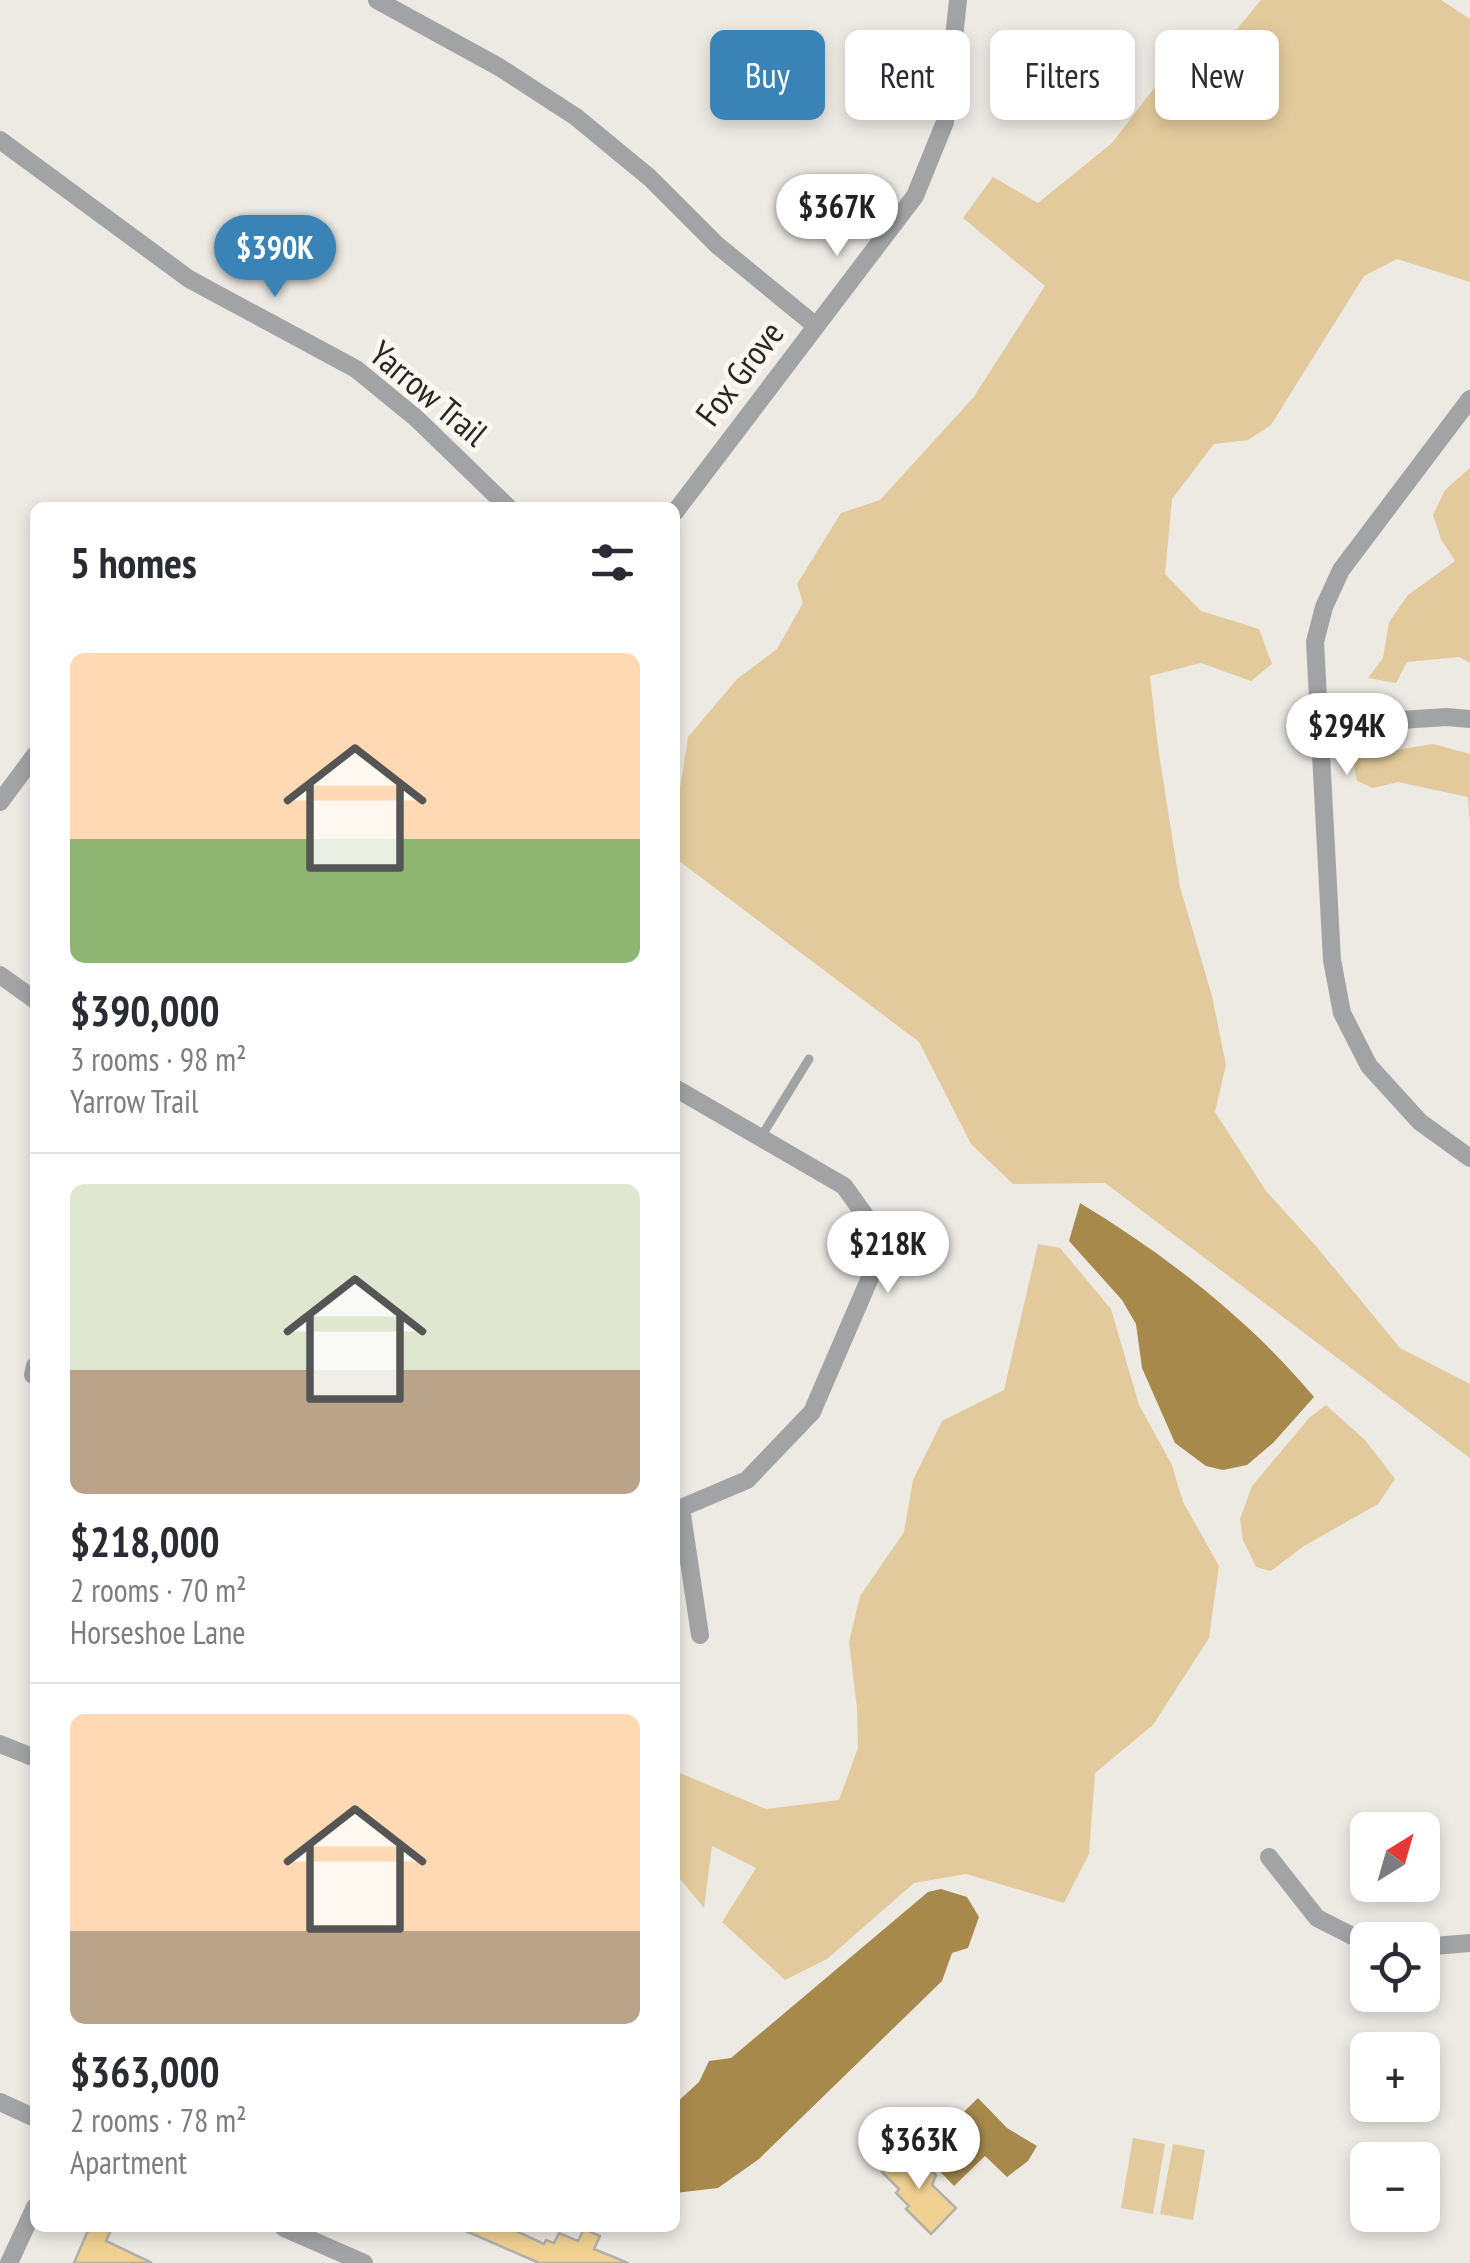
<!DOCTYPE html>
<meta charset="utf-8">
<style>
:root{--surface:#fff;--page:#f2f2f3;--text:#2b2b33;--muted:#7c7c81;--line:#e1e1e2;--accent:#3983b7}
body{margin:0;font-family:"PT Sans Narrow",sans-serif;background:var(--page);color:var(--text);height:100vh;display:flex;flex-direction:column;font-size:38px;white-space:nowrap}
*{box-sizing:border-box;margin:0}
p{font-size:32px;color:var(--muted)}
.icon{flex:none;width:55px;height:55px;fill:none;stroke:currentColor;stroke-width:2;stroke-linecap:round;stroke-linejoin:round}
.map{position:relative;flex:1;overflow:hidden}
.drawer{position:absolute;left:30px;top:502px;width:650px;height:1730px;display:flex;flex-direction:column;background:var(--surface);border-radius:15px;box-shadow:0 5px 15px #0003}
.drawer>*{flex:none}
.banner{position:absolute;left:710px;top:30px;width:610px;height:90px;display:flex;gap:20px}
.needle{width:65px;rotate:37deg}
.fabs{position:absolute;left:1350px;top:1812px;display:grid;gap:20px}
.fabs a{display:grid;place-items:center;width:90px;height:90px;border-radius:15px;background:var(--surface);box-shadow:0 5px 15px #0003;font-size:50px}
.price{position:absolute;translate:-50% -85px;padding:0 22px;border-radius:35px;background:#fff;color:#222;font-size:32px;line-height:65px;filter:drop-shadow(0 2px 5px #0008)}
.price::after{content:'';position:absolute;left:50%;top:60px;width:30px;height:22px;margin-left:-15px;background:inherit;clip-path:polygon(0 0,100% 0,50% 100%)}
.price.on{background:var(--accent);color:#fff}
ul{padding:0;list-style:none}
li{display:grid;align-content:center;gap:20px;height:530px;padding:0 40px}
li+li{border-top:2px solid var(--line)}
li span{display:grid;place-items:center;height:310px;border-radius:15px;color:#555}
li>.icon{margin-inline-start:auto}
span .icon{width:180px;height:180px;fill:#fffc;stroke-width:1}
li b{font-size:42px}
h2{display:flex;justify-content:space-between;align-items:center;height:120px;padding:0 40px;font-size:42px}
.pill{padding:0 35px;border-radius:15px;background:var(--surface);box-shadow:0 5px 15px #0003;font-size:35px;line-height:90px}
.pill.on{background:var(--accent);color:#fff}
.map>svg:first-child{display:block}
.green{fill:#e2ca9c}
.water{fill:#a7894c}
.building{fill:#f1d192;stroke:#b3b0aa;stroke-width:2.5}
.lines{fill:none;stroke-linecap:round;stroke-linejoin:round}
.lane{stroke:#a1a3a5;stroke-width:9}
.street{stroke:#a1a3a5;stroke-width:18}
.labels{text-anchor:middle;dominant-baseline:central;stroke-width:10;stroke-linejoin:round;paint-order:stroke}
.street-label{font-size:35px;fill:#272624;stroke:#faf7f1}
</style>
<div class="map">
<svg width="1470" height="2263" viewBox="0 0 1470 2263">
<rect width="100%" height="100%" fill="#edeae4"/>
<!-- green -->
<path class="green" d="M1261 0H1441L1470 19V282L1397 259 1364 276 1271 425 1248 440 1214 444 1172 499 1165 574 1201 611 1259 629 1272 664 1251 681 1201 663 1150 676 1158 747 1180 887 1212 996 1226 1065 1215 1112 1266 1191 1316 1246 1400 1348 1470 1384V1458L1105 1183 1013 1184 971 1144 919 1042 675 858V821L688 737 737 679 777 649 803 603 797 584 841 513 880 500 973 398 1045 286 963 218 993 177 1038 203 1112 143 1184 49 1237 29Z
M1470 468V663L1459 657 1407 662 1396 683 1368 678 1383 658 1389 622 1408 595 1455 561 1441 539 1433 515 1445 490Z
M1433 744 1470 754V823L1468 797 1398 782 1373 788 1357 781 1352 757Z
M1038 1244 1060 1248 1111 1309 1139 1405 1172 1465 1183 1502 1219 1566 1209 1638 1153 1725 1095 1773 1089 1854 1064 1903 966 1874 914 1883 827 1959 785 1980 722 1922 756 1868 712 1846 704 1908 675 1873V1771L766 1809 839 1800 858 1748 857 1708 849 1642 860 1596 904 1532 913 1480 942 1421 1004 1390Z
M1326 1405 1365 1440 1395 1479 1378 1504 1304 1546 1271 1571 1256 1567 1243 1540 1240 1519 1252 1486 1310 1417Z
M1133 2138 1165 2144 1153 2214 1121 2208Z
M1173 2144 1205 2150 1193 2220 1160 2214Z"/>
<!-- water -->
<path class="water" d="M1080 1203C1166 1255 1250 1320 1314 1397L1273 1443 1247 1465 1223 1470 1206 1466 1175 1443 1142 1368 1136 1324 1122 1300 1069 1241Z
M941 1889 967 1897 979 1917 968 1948 952 1953 942 1981 759 2159 718 2188 675 2193V2104L699 2082 709 2061 731 2058 928 1892Z
M978 2098 1007 2128 1037 2146 1028 2161 1007 2177 985 2156 954 2186 922 2153Z"/>
<!-- building -->
<path class="building" d="M900 2154 912 2166 919 2158 936 2175 932 2185 956 2208 931 2234 906 2209 909 2206 896 2193 899 2189 882 2172Z
M89 2228H112L106 2241 152 2263H74Z
M459 2228H518L516 2231 544 2244 546 2240 554 2243 559 2233 578 2241 584 2229 600 2236 594 2249 628 2263H539Z"/>
<g class="lines">
<!-- lane -->
<path class="lane" d="M761 1137 809 1059"/>
<!-- street -->
<path class="street" d="M377 0 499 67 576 117 650 178 717 245 816 326
M0 140 189 279 356 369 416 418 509 508
M1470 399 1341 570 1324 607 1315 642 1332 960 1342 1013 1369 1066 1420 1122 1470 1158
M675 512 915 196 945 122 958 0
M1321 725 1447 717 1470 719
M0 802 35 755
M0 975 35 1000
M675 1088 844 1186 874 1228 879 1257 812 1412 747 1480 681 1508 675 1506
M33 1375 35 1366
M681 1508 700 1635
M0 1744 35 1758
M1269 1857 1317 1918 1368 1944
M1422 1947 1470 1943
M0 2102 35 2118
M284 2228 364 2263
M9 2263 35 2207"/>
</g>
<g class="labels">
<!-- street labels -->
<g class="street-label">
<text transform="translate(739 373) rotate(-53)">Fox Grove</text>
<text transform="translate(429 393) rotate(40)">Yarrow Trail</text>
</g>
</g>
</svg>
<div class="fabs">
<a><svg class="needle" viewBox="-14 -14 28 28"><path d="M0-13l5 13h-10z" fill="#e53935"/><path d="M0 13l5-13h-10z" fill="#7c7c81"/></svg></a>
<a><svg class="icon" aria-label="locate" viewBox="0 0 24 24"><circle cx="12" cy="12" r="6"/><path d="M12 2v4M12 18v4M2 12h4M18 12h4"/></svg></a>
<a>+</a>
<a>−</a>
</div>
<b class="price" style="left:837px;top:259px">$367K</b>
<b class="price on" style="left:275px;top:300px">$390K</b>
<b class="price" style="left:1347px;top:778px">$294K</b>
<b class="price" style="left:888px;top:1296px">$218K</b>
<b class="price" style="left:919px;top:2192px">$363K</b>
<div class="banner">
<a class="pill on">Buy</a>
<a class="pill">Rent</a>
<a class="pill">Filters</a>
<a class="pill">New</a>
</div>
<section class="drawer">
<h2>5 homes<svg class="icon" aria-label="filters" viewBox="0 0 24 24"><path d="M4 7h16M4 17h16"/><circle cx="9" cy="7" r="2"/><circle cx="15" cy="17" r="2"/></svg></h2>
<ul>
<li><span style="background:linear-gradient(#ffd9b3 60%,#8fb573 0)"><svg class="icon" aria-label="home" viewBox="0 0 24 24"><path d="M3 11l9-7 9 7M6 9v11h12V9"/></svg></span><div><b>$390,000</b><p>3 rooms · 98 m²</p><p>Yarrow Trail</p></div></li>
<li><span style="background:linear-gradient(#dfe7d0 60%,#b9a48a 0)"><svg class="icon" aria-label="home" viewBox="0 0 24 24"><path d="M3 11l9-7 9 7M6 9v11h12V9"/></svg></span><div><b>$218,000</b><p>2 rooms · 70 m²</p><p>Horseshoe Lane</p></div></li>
<li><span style="background:linear-gradient(#ffd9b3 70%,#b9a48a 0)"><svg class="icon" aria-label="home" viewBox="0 0 24 24"><path d="M3 11l9-7 9 7M6 9v11h12V9"/></svg></span><div><b>$363,000</b><p>2 rooms · 78 m²</p><p>Apartment</p></div></li>
</ul>
</section>
</div>
